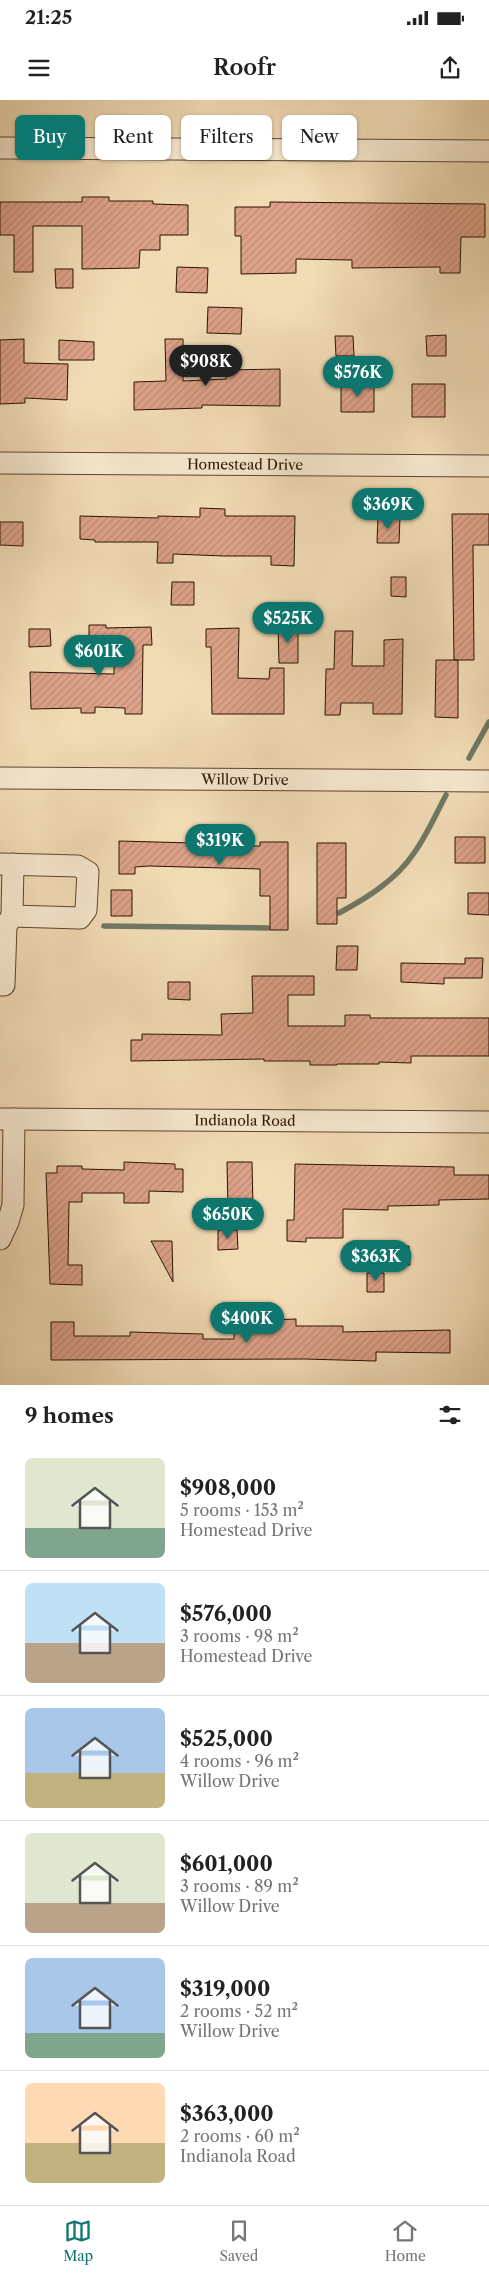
<!DOCTYPE html>
<meta charset="utf-8">
<style>
:root{--surface:#fff;--page:#f2f2f2;--text:#222;--muted:#767676;--line:#e0e0e0;--accent:#0f766e}
body{margin:0;font-family:"Libre Caslon Text",serif;background:var(--page);color:var(--text);height:100vh;display:flex;flex-direction:column;font-size:19px;white-space:nowrap}
*{box-sizing:border-box;margin:0}
p{font-size:16px;color:var(--muted)}
.icon{flex:none;width:28px;height:28px;fill:none;stroke:currentColor;stroke-width:2;stroke-linecap:round;stroke-linejoin:round}
.map{position:relative;height:1285px;overflow:hidden}
.side{display:flex;flex-direction:column;background:var(--surface);flex:1}
.side>*{flex:none}
.hud{position:absolute;left:15px;top:15px;width:460px;height:45px;display:flex;gap:10px}
.price{position:absolute;translate:-50% -42px;padding:0 11px;border-radius:18px;background:var(--accent);color:#fff;font-size:16px;line-height:32px;filter:drop-shadow(0 1px 2px #0008)}
.price::after{content:'';position:absolute;left:50%;top:30px;width:15px;height:11px;margin-left:-8px;background:inherit;clip-path:polygon(0 0,100% 0,50% 100%)}
.price.on{background:#222;color:#fff}
ul{padding:0;list-style:none}
li{display:flex;align-items:center;gap:15px;height:125px;padding:0 25px}
li+li{border-top:1px solid var(--line)}
li span{display:grid;place-items:center;flex:none;width:140px;height:100px;border-radius:8px;color:#555}
li>.icon{margin-inline-start:auto}
span .icon{width:60px;height:60px;fill:#fffc;stroke-width:1}
li b{font-size:21px}
h2{display:flex;justify-content:space-between;align-items:center;height:60px;padding:0 25px;font-size:21px}
.chip{padding:0 18px;border-radius:8px;background:var(--surface);box-shadow:0 1px 4px #0004;font-size:18px;line-height:45px}
.chip.on{background:var(--accent);color:#fff}
.status{display:flex;justify-content:space-between;align-items:center;height:35px;padding:0 25px;background:var(--surface);direction:ltr}
.status svg{height:14px;fill:currentColor}
header{display:flex;justify-content:space-between;align-items:center;height:65px;padding:0 25px;background:var(--surface);font-size:22px;font-weight:600}
.tabs{display:flex;justify-content:space-around;align-items:center;height:70px;border-top:1px solid var(--line);background:var(--surface);font-size:14px;color:var(--muted)}
.tabs a{display:grid;justify-items:center;gap:2px}
.tabs .on{color:var(--accent)}
.map>svg:first-child{display:block}
.lines{fill:none;stroke-linecap:round;stroke-linejoin:round}
.stream{stroke:#6f7865;stroke-width:5.5}
.building{fill:url(#building-hatch);stroke:#2c1200}
.minor-casing{stroke:#5d442d;stroke-width:23}
.minor{stroke:#f6e8cf;stroke-width:21}
.labels{text-anchor:middle;dominant-baseline:central;stroke-width:4.5;stroke-linejoin:round;paint-order:stroke}
.street-label{font-size:14px;fill:#2c1200;stroke:#f6e8cf}
</style>
<div class="status"><b>21:25</b><svg viewBox="0 0 49 12"><path d="M0 12V9h3v3zM5 12V6h3v6zM10 12V3h3v9zM15 12V0h3v12zM26 1h20v11H26zM47 4h2v5h-2z"/></svg></div>
<header><svg class="icon" aria-label="menu" viewBox="0 0 24 24"><path d="M4 6h16M4 12h16M4 18h16"/></svg>Roofr<svg class="icon" aria-label="share" viewBox="0 0 24 24"><path d="M12 15V3M7 8l5-5 5 5M5 13v7h14v-7"/></svg></header>
<div class="map">
<svg width="489" height="1285" viewBox="0 0 489 1285">
<defs>
<pattern id="building-hatch" width="6" height="6" patternUnits="userSpaceOnUse" patternTransform="scale(1.25)"><rect width="6" height="6" fill="#dda289"/><path d="M-1 1l2-2M0 6l6-6M5 7l2-2" fill="none" stroke="#be8a74"/></pattern>
</defs>
<rect width="100%" height="100%" fill="#f1dbb5"/>
<filter id="stains"><feTurbulence type="fractalNoise" baseFrequency=".004" numOctaves="4"/><feColorMatrix values="0 0 0 0 .2 0 0 0 0 .09 0 0 0 0 .02 0 0 0 .5 -.17"/></filter>
<radialGradient id="worn" r=".72"><stop offset=".6" stop-color="#630" stop-opacity="0"/><stop offset="1" stop-color="#630" stop-opacity=".3"/></radialGradient>
<g class="lines">
<!-- stream -->
<path class="stream" d="M469 658 489 622
M339 813C367 798 396 780 414 753 427 735 436 714 446 695
M104 826 268 828"/>
</g>
<!-- building -->
<path class="building" d="M82 97H109V101H153V104L188 105V135H160V150H140L139 168 82 169V126H33V172H14V135H0V102H82Z
M270 102 485 104V137H461L460 173H440V167L352 168V160L296 159V173L241 174V136H235V107H270Z
M177 167 208 168 207 193 176 192Z
M55 169H73V188H56Z
M208 207 242 208 241 234 207 233Z
M446 235V256H427L426 236Z
M335 236H353L354 256H336Z
M24 239V263L68 264 67 300 25 298V303L0 304V240Z
M165 239H183V281L226 279V270L280 269V306L202 305V308L134 310V282L166 281Z
M59 240 94 242V260H59Z
M412 284H445V317H412Z
M341 285H374V312H341Z
M200 408 225 409V416H295L294 466 271 465V456H224L173 454V463H157L158 442H95V440L80 439V416L158 418V416L200 417Z
M452 414H489V445H473L474 560H454Z
M378 416 400 417 399 443H377Z
M0 422H23V446L0 445Z
M391 477H406V497L391 496Z
M172 482H194V505H171Z
M89 525H106V528L151 527 152 545H143L142 614H125V608L95 607V613H81V608L31 609 30 572 114 574V543L89 544Z
M278 526H298V563H279Z
M239 528 238 578 269 579 270 568H284V614H212L211 547H206V529Z
M29 529H50L51 546 29 547Z
M335 531H353L352 566H384V540L403 539 402 614H373V603H341L340 615H325L326 569H334Z
M436 560H458V618L435 617Z
M455 737H485V763H455Z
M119 741 192 743V746H260V742H288V830H270V796H260V769L149 766 135 767V774H119Z
M317 743H346V798H337V824H317Z
M111 790H132V816H111Z
M468 793H489V815L468 814Z
M337 846H358L357 870H336Z
M465 858H483L482 878H444V884L401 882V863L465 864Z
M252 876H314V895H288V926H345V915H370V918H489V956H411V963L379 962V964H337V965H310V961H264V959L131 961V940H142V934L222 935 221 914 253 913Z
M168 882H190V900L168 899Z
M124 1062 175 1064V1069H183V1092L149 1091V1103H124V1093H82V1102H69L68 1165H82V1185L50 1184 46 1073H57V1066H82V1069L124 1070Z
M227 1062H252L253 1107H228Z
M295 1064 454 1067V1075H489V1099L439 1100V1105L388 1106V1110L343 1109V1138H306V1142L287 1141V1120H294Z
M218 1130H237L238 1149 218 1150Z
M151 1141H172L173 1182Z
M409 1146 410 1165 390 1166 389 1147Z
M367 1173H384V1192H367Z
M296 1219V1226H343V1232L450 1230V1253L376 1252V1261L304 1259 51 1260V1222H74V1236H130V1232L203 1234V1239H234V1231L265 1230V1220Z"/>
<g class="lines">
<!-- minor casing -->
<g class="minor-casing">
<g id="minor">
<path d="M0 48 489 51"/>
<path id="s1" d="M0 363 489 366"/>
<path id="s2" d="M0 678 489 681"/>
<path d="M0 764 78 766 88 772 86 810 80 818 12 816 6 826 4 885H0"/>
<path d="M12 816 13 764"/>
<path id="s3" d="M0 1019 489 1022"/>
<path d="M0 1139 8 1122 13 1105 14 1019"/>
</g>
</g>
<!-- minor -->
<use href="#minor" class="minor"/>
</g>
<g class="labels">
<!-- street labels -->
<g class="street-label">
<text stroke="none"><textPath href="#s1" startOffset="245">Homestead Drive</textPath></text>
<text stroke="none"><textPath href="#s2" startOffset="245">Willow Drive</textPath></text>
<text stroke="none"><textPath href="#s3" startOffset="245">Indianola Road</textPath></text>
</g>
</g>
<rect width="100%" height="100%" filter="url(#stains)"/>
<rect width="100%" height="100%" fill="url(#worn)"/>
</svg>
<b class="price on" style="left:206px;top:287px">$908K</b>
<b class="price" style="left:358px;top:298px">$576K</b>
<b class="price" style="left:388px;top:430px">$369K</b>
<b class="price" style="left:288px;top:544px">$525K</b>
<b class="price" style="left:99px;top:577px">$601K</b>
<b class="price" style="left:220px;top:766px">$319K</b>
<b class="price" style="left:228px;top:1140px">$650K</b>
<b class="price" style="left:376px;top:1182px">$363K</b>
<b class="price" style="left:247px;top:1244px">$400K</b>
<div class="hud">
<a class="chip on">Buy</a>
<a class="chip">Rent</a>
<a class="chip">Filters</a>
<a class="chip">New</a>
</div>
</div>
<section class="side">
<h2>9 homes<svg class="icon" aria-label="filters" viewBox="0 0 24 24"><path d="M4 7h16M4 17h16"/><circle cx="9" cy="7" r="2"/><circle cx="15" cy="17" r="2"/></svg></h2>
<ul>
<li><span style="background:linear-gradient(#dfe7d0 70%,#7fa58c 0)"><svg class="icon" aria-label="home" viewBox="0 0 24 24"><path d="M3 11l9-7 9 7M6 9v11h12V9"/></svg></span><div><b>$908,000</b><p>5 rooms · 153 m²</p><p>Homestead Drive</p></div></li>
<li><span style="background:linear-gradient(#bfe0f5 60%,#b9a48a 0)"><svg class="icon" aria-label="home" viewBox="0 0 24 24"><path d="M3 11l9-7 9 7M6 9v11h12V9"/></svg></span><div><b>$576,000</b><p>3 rooms · 98 m²</p><p>Homestead Drive</p></div></li>
<li><span style="background:linear-gradient(#a9c7e8 65%,#c2b280 0)"><svg class="icon" aria-label="home" viewBox="0 0 24 24"><path d="M3 11l9-7 9 7M6 9v11h12V9"/></svg></span><div><b>$525,000</b><p>4 rooms · 96 m²</p><p>Willow Drive</p></div></li>
<li><span style="background:linear-gradient(#dfe7d0 70%,#b9a48a 0)"><svg class="icon" aria-label="home" viewBox="0 0 24 24"><path d="M3 11l9-7 9 7M6 9v11h12V9"/></svg></span><div><b>$601,000</b><p>3 rooms · 89 m²</p><p>Willow Drive</p></div></li>
<li><span style="background:linear-gradient(#a9c7e8 75%,#7fa58c 0)"><svg class="icon" aria-label="home" viewBox="0 0 24 24"><path d="M3 11l9-7 9 7M6 9v11h12V9"/></svg></span><div><b>$319,000</b><p>2 rooms · 52 m²</p><p>Willow Drive</p></div></li>
<li><span style="background:linear-gradient(#ffd9b3 60%,#c2b280 0)"><svg class="icon" aria-label="home" viewBox="0 0 24 24"><path d="M3 11l9-7 9 7M6 9v11h12V9"/></svg></span><div><b>$363,000</b><p>2 rooms · 60 m²</p><p>Indianola Road</p></div></li>
</ul>
</section>
<nav class="tabs">
<a class="on"><svg class="icon" aria-label="map" viewBox="0 0 24 24"><path d="M3 6l6-2 6 2 6-2v14l-6 2-6-2-6 2zM9 4v14M15 6v14"/></svg>Map</a>
<a><svg class="icon" aria-label="saved" viewBox="0 0 24 24"><path d="M7 4h10v16l-5-4-5 4z"/></svg>Saved</a>
<a><svg class="icon" aria-label="home" viewBox="0 0 24 24"><path d="M3 11l9-7 9 7M6 9v11h12V9"/></svg>Home</a>
</nav>
